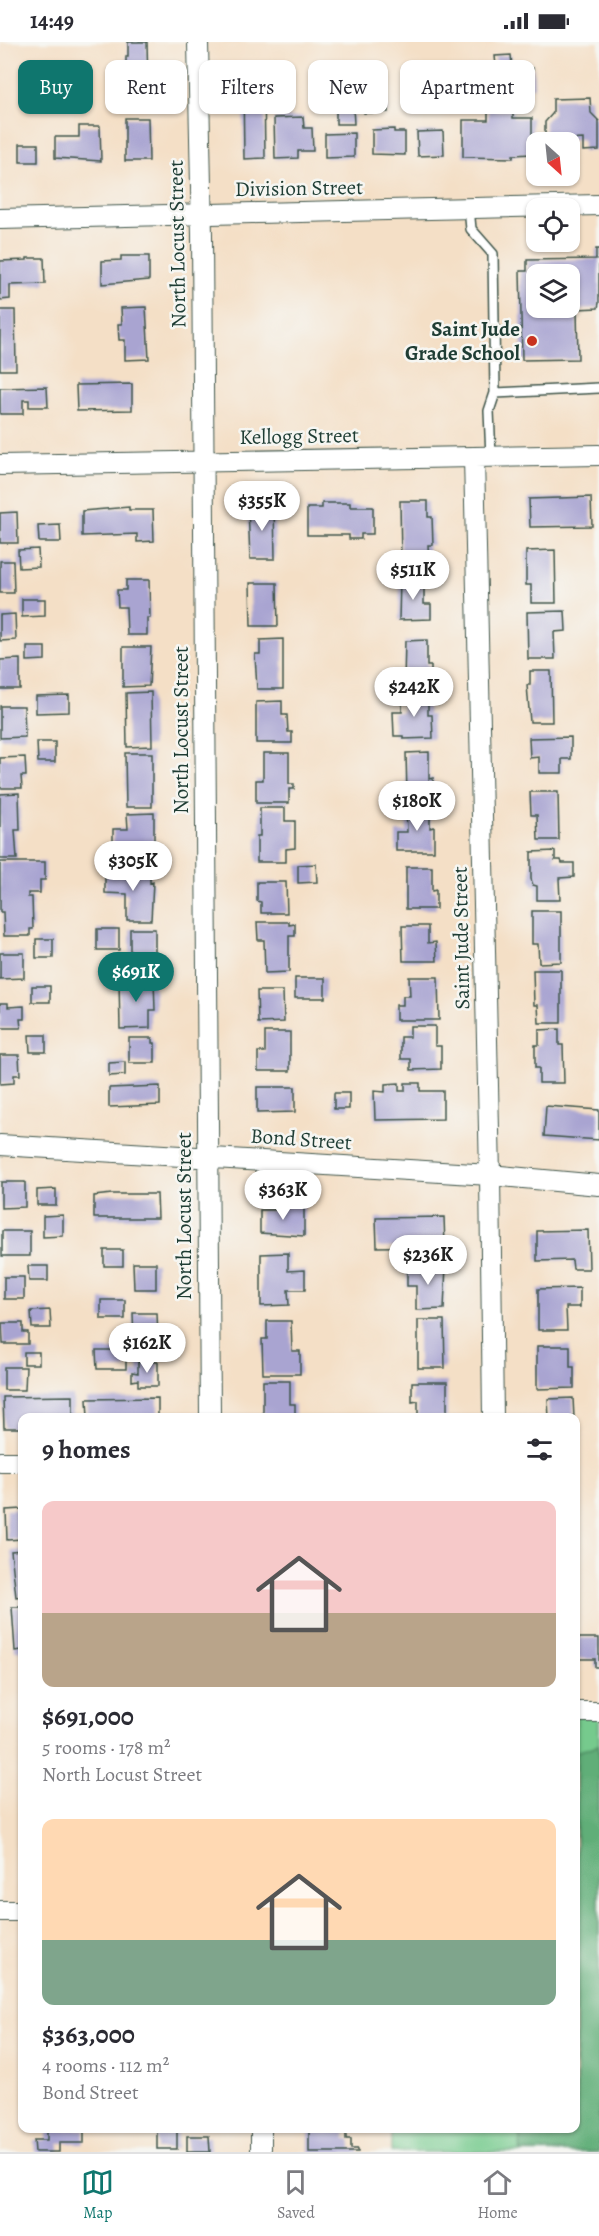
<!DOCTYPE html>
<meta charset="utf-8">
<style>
:root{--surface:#fff;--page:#f2f2f3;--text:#2b2b33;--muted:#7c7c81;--line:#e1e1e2;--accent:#0f766e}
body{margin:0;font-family:Alegreya,serif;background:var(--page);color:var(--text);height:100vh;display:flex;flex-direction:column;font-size:22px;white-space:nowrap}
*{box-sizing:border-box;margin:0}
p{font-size:20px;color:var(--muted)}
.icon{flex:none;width:33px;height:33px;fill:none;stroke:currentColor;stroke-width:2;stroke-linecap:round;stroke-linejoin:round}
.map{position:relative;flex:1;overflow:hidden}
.drawer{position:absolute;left:18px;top:1371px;width:562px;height:720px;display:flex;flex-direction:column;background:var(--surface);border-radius:12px;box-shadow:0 2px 4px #0004}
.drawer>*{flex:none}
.top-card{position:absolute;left:18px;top:18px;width:564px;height:54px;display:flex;gap:12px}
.needle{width:39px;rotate:153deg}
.tools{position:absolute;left:526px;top:90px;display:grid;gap:12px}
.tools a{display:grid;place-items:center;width:54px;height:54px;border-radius:12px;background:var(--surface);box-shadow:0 2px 4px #0004;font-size:30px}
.price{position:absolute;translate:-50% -51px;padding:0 14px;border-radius:21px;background:#fff;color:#222;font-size:20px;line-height:39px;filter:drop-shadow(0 2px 3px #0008)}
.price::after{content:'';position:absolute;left:50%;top:36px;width:18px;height:14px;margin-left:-9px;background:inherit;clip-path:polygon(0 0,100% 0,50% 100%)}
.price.selected{background:var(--accent);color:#fff}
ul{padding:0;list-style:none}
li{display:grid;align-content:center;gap:12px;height:318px;padding:0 24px}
li span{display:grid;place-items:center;height:186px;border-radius:12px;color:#555}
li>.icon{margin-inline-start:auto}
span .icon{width:108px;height:108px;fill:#fffc;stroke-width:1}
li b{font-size:26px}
h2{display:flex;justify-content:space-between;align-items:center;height:72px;padding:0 24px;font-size:26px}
.chip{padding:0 21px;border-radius:12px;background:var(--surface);box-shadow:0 2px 4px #0004;font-size:21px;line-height:54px}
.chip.selected{background:var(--accent);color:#fff}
.status{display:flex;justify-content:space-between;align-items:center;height:42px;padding:0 30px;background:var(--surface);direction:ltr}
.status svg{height:16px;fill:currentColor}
.tabs{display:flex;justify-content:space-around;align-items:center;height:84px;border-top:2px solid var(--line);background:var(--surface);font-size:16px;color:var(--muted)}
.tabs a{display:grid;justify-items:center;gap:3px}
.tabs .selected{color:var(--accent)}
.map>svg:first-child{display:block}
.green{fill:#76ca8d;stroke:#4a8460;stroke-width:1.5}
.forest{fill:#60ae78;stroke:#407656;stroke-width:1.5}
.building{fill:#a9a4d1;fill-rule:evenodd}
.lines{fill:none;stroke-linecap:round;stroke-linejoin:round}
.lane-casing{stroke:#3f554a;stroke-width:12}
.street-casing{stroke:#3f554a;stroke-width:22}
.lane{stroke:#fff;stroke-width:9}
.street{stroke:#fff;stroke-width:20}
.poi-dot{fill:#c8321e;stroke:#f6f6f2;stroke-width:2}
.labels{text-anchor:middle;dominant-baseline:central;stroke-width:5;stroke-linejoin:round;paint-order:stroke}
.street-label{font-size:21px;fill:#1f3d34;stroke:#f6f6f2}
.poi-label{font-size:21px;font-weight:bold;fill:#1f3d34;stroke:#f6f6f2;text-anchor:end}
</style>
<div class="status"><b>14:49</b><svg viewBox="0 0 49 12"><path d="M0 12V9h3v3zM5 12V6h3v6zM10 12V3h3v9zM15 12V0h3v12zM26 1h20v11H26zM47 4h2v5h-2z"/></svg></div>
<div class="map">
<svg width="599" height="2110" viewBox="0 0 599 2110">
<rect width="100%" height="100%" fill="#f6f6f2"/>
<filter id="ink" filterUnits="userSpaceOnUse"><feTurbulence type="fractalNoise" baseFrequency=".0167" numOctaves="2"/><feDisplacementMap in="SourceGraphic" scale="12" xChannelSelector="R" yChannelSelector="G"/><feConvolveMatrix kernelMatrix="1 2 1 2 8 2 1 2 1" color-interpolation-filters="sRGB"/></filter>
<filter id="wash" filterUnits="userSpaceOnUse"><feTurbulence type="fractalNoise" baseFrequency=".008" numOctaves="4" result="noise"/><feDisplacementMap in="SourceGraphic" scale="24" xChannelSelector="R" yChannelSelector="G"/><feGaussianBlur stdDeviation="1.35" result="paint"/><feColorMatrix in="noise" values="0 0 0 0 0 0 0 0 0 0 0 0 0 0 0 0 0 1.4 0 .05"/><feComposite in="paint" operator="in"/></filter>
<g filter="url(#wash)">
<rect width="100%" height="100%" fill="#f4dfc6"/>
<!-- green -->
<path class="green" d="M599 1666V2110H391V2087L576 2086V1667Z"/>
<!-- forest -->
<path class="forest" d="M599 1703V2110H521L519 2087 576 2086V1710Z"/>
<g id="blocks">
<!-- building -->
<path class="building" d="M128 0H147L148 44H126V14H128Z
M511 13 512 24H496L495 14Z
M533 26 534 45 504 46 503 27Z
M264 38 265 116 244 117 243 39Z
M454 51 455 69 435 70V66H430V54Z
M387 53 388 70 364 71 363 54Z
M590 56 591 71 599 79V108L583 109V97L563 98V100H545V80L553 71V57Z
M336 65H353L354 82H336Z
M488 68H513V76H532V112L513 113V116L463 115V78H488Z
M303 75 304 86H312L313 109H298V116L275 117 274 76Z
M125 76H148L149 119H125Z
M79 84H100L101 119 55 116V95H79Z
M394 87V90H405V113L372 112V88Z
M443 89 444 113 418 114 417 90Z
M354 91V115L325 116V92Z
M20 102H38V120H20Z
M596 207H599V261L598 266 577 267 578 317 522 318 520 229H527V218L596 217ZM537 232H570V266H537Z
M121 214H149V238L102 242V219L121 218Z
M27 216H44L45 242 10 243V257L0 258V219L27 218Z
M146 265 149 317 125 318V298H119L118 282H122L121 266Z
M0 268H15L16 328H0Z
M132 342V368L77 369 76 343Z
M47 345 48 365H29V358H23V372H0V346Z
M591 455 592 484 530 485 529 457Z
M400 459H428V475H432L433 503H428L429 519H401Z
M322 461H350V465H373V492H361V497H349V493H307V466H322Z
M274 463 275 517H250L248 464Z
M129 465V468H153L154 499 137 500V492L82 494V469Z
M17 470 18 501H0V471Z
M60 483 61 500H39L38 484Z
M38 507 39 525 19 526 18 508Z
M555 508 556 561H531V543H526V509Z
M0 519H13L14 551H0Z
M424 537V562H431V577L399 578 400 538Z
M126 538H149L150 576H147V593H127L126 565H118L117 548H126Z
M250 541H277L278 584H251Z
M22 557H45V574L22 575Z
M565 569 566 589 554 590 555 617H528L527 570Z
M15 572 16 598 0 599V573Z
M283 597V647H257L255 612H260V598Z
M427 598V624H431V638L404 639 405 599Z
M27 605H45V618L27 619Z
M123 605H151L149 644 123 645Z
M20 617V647H0V618Z
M530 629H551L552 680H530L527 643H530Z
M151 650 152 704 127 705 126 651Z
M428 652V673H432L433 696 403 697V694H394L393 670H402V653Z
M69 653V670L36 671V654Z
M282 659V673H287L288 690H292V701H256V660Z
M0 664H24L25 695 0 696Z
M571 695V717H562V731H539V715L530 716 529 696Z
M37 700H55V720H38Z
M429 710V737L433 736V753H407L406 711Z
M125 711H152V765H126Z
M263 711H289V742H294V747H289V761H256V738H263Z
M25 715 26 734H21L22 746H0V716Z
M530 750H558L559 798H538L537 773H531Z
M19 751 20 788H15L17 817H0V752Z
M260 766H285V779H295V806L286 807V820H257V794H260Z
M406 767H430V786L434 785V809H396V790H407Z
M154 771V820H128V810H113V787H128L127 772Z
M555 809V818H561L562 821H574V835L559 836 560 858H537V844L533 843 531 837V810Z
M0 820H45V838H40V851H28V855H32L33 887H30V894H4L3 870H0Z
M316 822 317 840 298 841V823Z
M406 825H432V849L436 848V867H406Z
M150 828V841L153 840 151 878H127V852L105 851V832Z
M257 840H286L287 871H261V860L257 859Z
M532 869H561V920L539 921 538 902H532Z
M257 880H289V883L295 882V894H289V930L265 931 264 898H258Z
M402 884H428V901L436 900 437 919H403Z
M97 887H119V908H97Z
M130 887H155V929L130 930Z
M36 897H53V916H36Z
M0 911H24V936L0 937Z
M533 928H561V981H539L538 963H534Z
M409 935H438L439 978H396V963H403V954H410Z
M295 936H325V956H295Z
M119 938H154L155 968H150V986L120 987Z
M32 944H50V960H32Z
M257 949H283L284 980 258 981Z
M0 961H8V965L24 964V977H20L21 986H0Z
M410 984H435V1004H441V1027L411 1028V1017H401V995H410Z
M559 987V1003H563L564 1041H539V1026H535V1003H539V988Z
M265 990H290V1029H258V1010H265Z
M29 993H46V1010H30Z
M129 996H152V1001H155V1021H129Z
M0 1013H19L20 1033H14V1041L0 1042Z
M125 1020V1033L109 1034V1021Z
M399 1041V1049H405V1041H420V1049H443V1077L375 1078 374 1049 385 1050V1042Z
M160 1044V1063L109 1065V1046Z
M257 1045H295V1070L257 1071Z
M334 1051H349V1067H334Z
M546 1064 599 1068V1098L544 1094Z
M1 1140H25V1165L1 1166Z
M56 1147V1163H37V1148Z
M112 1152H157L158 1176H94V1154Z
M304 1164V1194L260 1191V1168H276V1165Z
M63 1173V1194L43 1195V1174Z
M444 1175 445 1204 377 1205 376 1176Z
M588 1188 589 1227H573L572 1218 537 1219V1189Z
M2 1189H30V1214H2Z
M104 1208H123V1224H104Z
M288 1211V1229L305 1228V1248H288L289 1263 261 1264V1212Z
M133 1221H156V1247H134Z
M407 1223H446L444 1267 416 1268V1244H407Z
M28 1224H48V1239H29Z
M4 1235H24V1257H4Z
M580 1246V1265H566L567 1288H538V1247Z
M101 1258H125V1277H101Z
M50 1268 51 1286H32L31 1269Z
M133 1271H157L158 1298H134Z
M418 1278H444L445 1326H418Z
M267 1279H291L292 1309H300V1332H263L262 1297H267Z
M2 1281H23V1290H28V1302H3Z
M537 1304H570V1325H574V1346L537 1347Z
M96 1308H126V1327H97Z
M24 1310H39V1322H24Z
M138 1320H158V1344H138V1338L132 1339V1330L138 1331Z
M4 1325H26L25 1348H4Z
M263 1339H290V1362H295V1374L263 1376Z
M412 1340H447V1376H418V1359L412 1360Z
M73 1354V1376H22V1386H4L3 1355Z
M158 1356V1376H88L87 1357Z
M573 1356 574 1376H549L548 1357Z
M22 1467V1497L7 1498 6 1468Z
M22 1508V1554L16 1555 11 1509Z
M12 1565H22V1608L15 1609Z
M576 1596H599V1625H595V1617H576Z
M309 2086H346V2097H351V2107H358V2110H309Z
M84 2087V2101H59V2110H35L34 2098H47V2088Z
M177 2088V2107H157V2089Z
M187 2094H209L210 2110H187Z"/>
</g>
</g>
<g filter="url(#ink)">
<use href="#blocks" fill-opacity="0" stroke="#3f554a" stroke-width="1.5"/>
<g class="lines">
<!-- lane casing -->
<g class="lane-casing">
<path id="lane" d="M469 166 471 187 493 212 495 351 489 369 491 415
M495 351 599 346"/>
</g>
<!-- street casing -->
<g class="street-casing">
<path id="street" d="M198 0 202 193 210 1376
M0 177 599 163
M474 415 490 1133 493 1376
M0 423 599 413
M0 1103 490 1133 599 1143
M0 1420H22
M576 1670H599
M0 1869H22
M261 2086V2110"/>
</g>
<!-- lane -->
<use href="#lane" class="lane"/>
<!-- street -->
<use href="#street" class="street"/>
</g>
</g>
<!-- markers -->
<circle class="poi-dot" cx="532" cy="299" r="6"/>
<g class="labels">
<!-- street labels -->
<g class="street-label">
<text transform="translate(299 146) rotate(-1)">Division Street</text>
<text transform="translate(177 202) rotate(-91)">North Locust Street</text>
<text transform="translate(299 394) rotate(-1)">Kellogg Street</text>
<text transform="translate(181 688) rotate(-90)">North Locust Street</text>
<text transform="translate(461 896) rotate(-91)">Saint Jude Street</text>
<text transform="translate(301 1097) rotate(4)">Bond Street</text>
<text transform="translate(184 1174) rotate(-90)">North Locust Street</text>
</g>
<!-- poi labels -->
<g class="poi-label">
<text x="520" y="287">Saint Jude<tspan x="520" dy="24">Grade School</tspan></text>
</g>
</g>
</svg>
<div class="tools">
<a><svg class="needle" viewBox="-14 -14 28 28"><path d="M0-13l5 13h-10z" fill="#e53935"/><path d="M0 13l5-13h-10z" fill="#7c7c81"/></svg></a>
<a><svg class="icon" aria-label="locate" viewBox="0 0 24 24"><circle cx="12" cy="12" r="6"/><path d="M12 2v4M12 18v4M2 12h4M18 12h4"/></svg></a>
<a><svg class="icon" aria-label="layers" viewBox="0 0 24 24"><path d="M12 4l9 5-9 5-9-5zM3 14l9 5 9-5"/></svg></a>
</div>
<b class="price" style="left:262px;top:490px">$355K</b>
<b class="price" style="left:413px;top:559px">$511K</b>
<b class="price" style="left:414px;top:676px">$242K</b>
<b class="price" style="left:417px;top:790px">$180K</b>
<b class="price" style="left:133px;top:850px">$305K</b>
<b class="price selected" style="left:136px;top:961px">$691K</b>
<b class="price" style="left:283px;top:1179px">$363K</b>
<b class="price" style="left:428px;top:1244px">$236K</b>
<b class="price" style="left:147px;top:1332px">$162K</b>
<div class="top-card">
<a class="chip selected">Buy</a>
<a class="chip">Rent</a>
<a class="chip">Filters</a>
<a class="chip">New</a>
<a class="chip">Apartment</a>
</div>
<section class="drawer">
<h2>9 homes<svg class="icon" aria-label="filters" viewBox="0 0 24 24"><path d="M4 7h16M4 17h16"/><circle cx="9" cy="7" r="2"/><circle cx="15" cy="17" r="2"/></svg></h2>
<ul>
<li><span style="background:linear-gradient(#f6c9c9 60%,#b9a48a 0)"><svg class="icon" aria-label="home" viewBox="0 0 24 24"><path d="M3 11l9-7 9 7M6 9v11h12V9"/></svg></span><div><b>$691,000</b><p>5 rooms · 178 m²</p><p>North Locust Street</p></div></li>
<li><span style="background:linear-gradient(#ffd9b3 65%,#7fa58c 0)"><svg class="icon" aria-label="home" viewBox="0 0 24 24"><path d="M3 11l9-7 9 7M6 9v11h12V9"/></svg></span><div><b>$363,000</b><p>4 rooms · 112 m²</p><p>Bond Street</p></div></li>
</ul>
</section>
</div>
<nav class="tabs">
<a class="selected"><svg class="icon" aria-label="map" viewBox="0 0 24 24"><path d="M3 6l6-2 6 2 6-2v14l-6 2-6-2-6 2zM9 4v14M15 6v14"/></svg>Map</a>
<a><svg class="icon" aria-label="saved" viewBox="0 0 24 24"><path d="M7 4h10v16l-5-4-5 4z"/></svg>Saved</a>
<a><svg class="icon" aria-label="home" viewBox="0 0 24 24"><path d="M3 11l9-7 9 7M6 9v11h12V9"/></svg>Home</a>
</nav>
